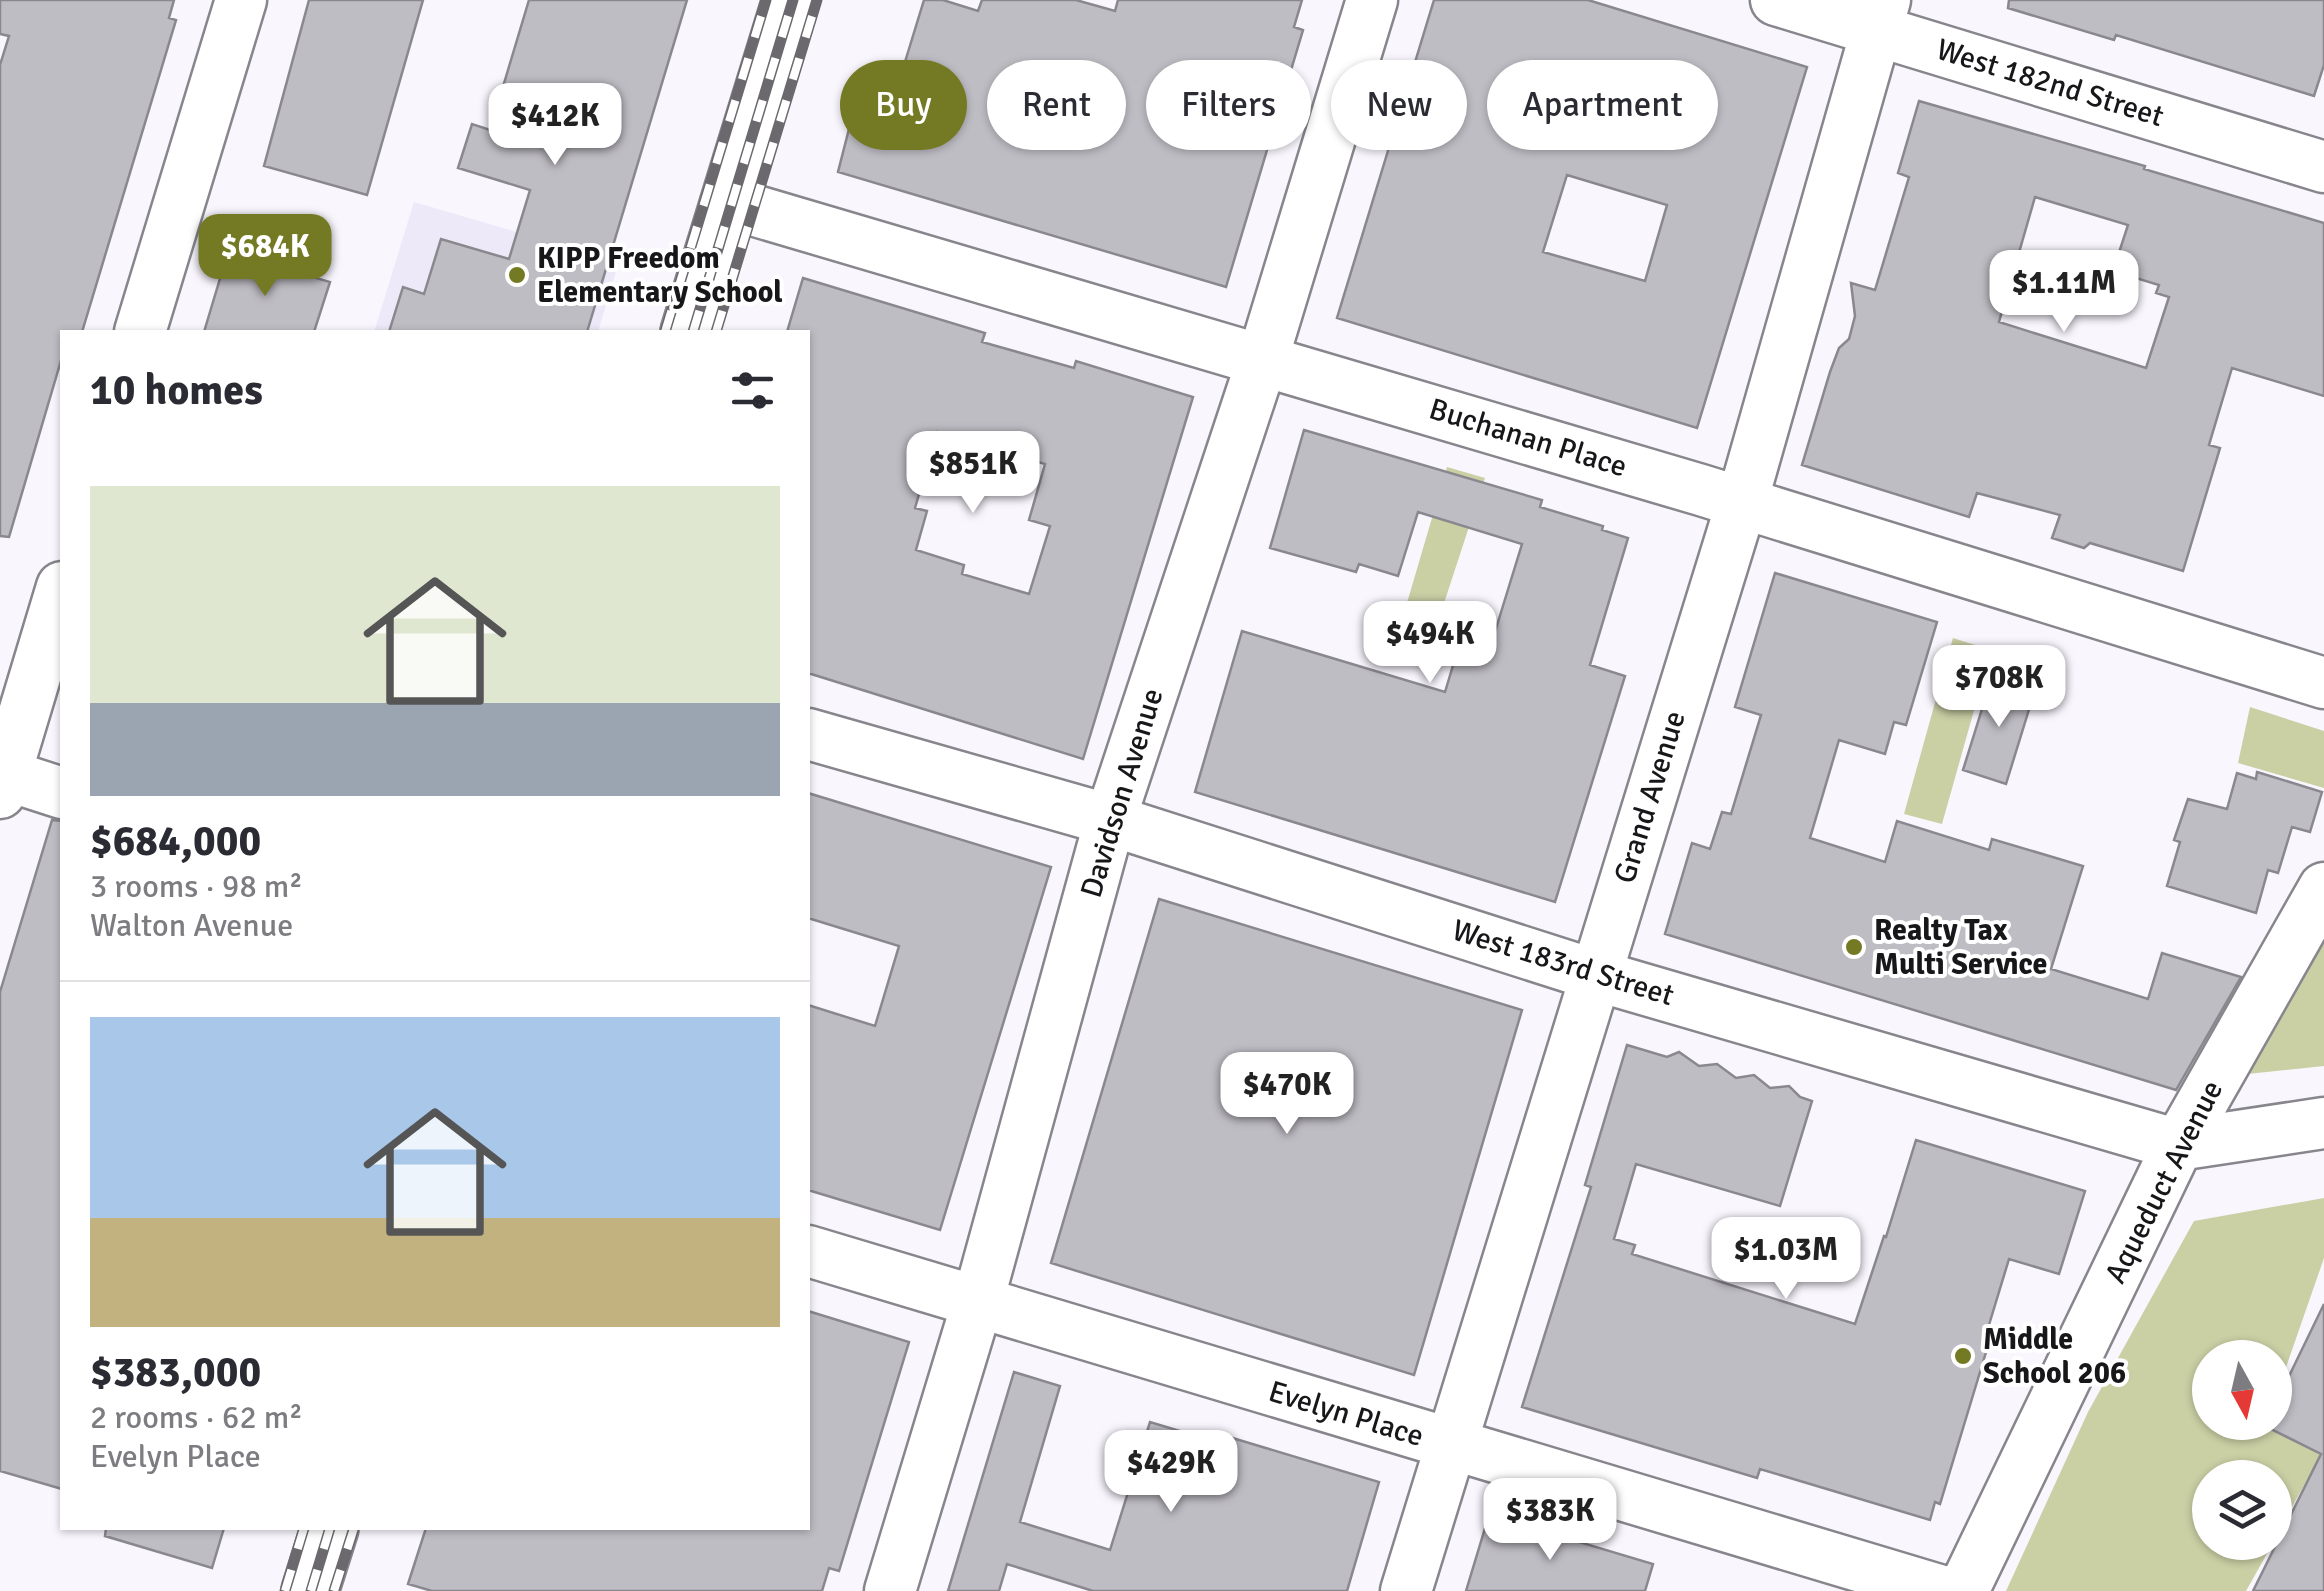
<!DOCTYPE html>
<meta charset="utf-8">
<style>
:root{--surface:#fff;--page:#f2f2f3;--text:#2b2b33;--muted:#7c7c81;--line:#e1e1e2;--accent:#747a23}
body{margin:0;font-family:Signika,sans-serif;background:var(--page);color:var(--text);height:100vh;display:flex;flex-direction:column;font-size:38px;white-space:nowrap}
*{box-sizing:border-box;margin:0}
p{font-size:32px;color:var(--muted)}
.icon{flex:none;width:55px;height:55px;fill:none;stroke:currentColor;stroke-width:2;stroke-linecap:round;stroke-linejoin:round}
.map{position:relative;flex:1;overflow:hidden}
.sheet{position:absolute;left:60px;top:330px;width:750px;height:1200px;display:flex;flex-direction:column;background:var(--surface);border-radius:0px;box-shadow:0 2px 8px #0004}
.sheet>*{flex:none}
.guide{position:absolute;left:840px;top:60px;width:950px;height:90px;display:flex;gap:20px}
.needle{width:65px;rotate:172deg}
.buttons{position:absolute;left:2192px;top:1340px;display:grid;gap:20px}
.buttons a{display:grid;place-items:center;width:100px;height:100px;border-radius:50%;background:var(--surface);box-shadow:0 2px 8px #0004;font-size:50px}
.price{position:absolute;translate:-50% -85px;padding:0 22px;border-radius:20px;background:#fff;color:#222;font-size:32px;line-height:65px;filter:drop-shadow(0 2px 5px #0008)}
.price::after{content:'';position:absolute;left:50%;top:60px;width:30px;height:22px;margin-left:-15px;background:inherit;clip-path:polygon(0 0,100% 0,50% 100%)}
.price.current{background:var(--accent);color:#fff}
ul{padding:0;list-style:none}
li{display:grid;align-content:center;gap:20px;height:530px;padding:0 30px}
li+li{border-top:2px solid var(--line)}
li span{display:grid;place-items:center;height:310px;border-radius:0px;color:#555}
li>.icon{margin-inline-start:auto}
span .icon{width:180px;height:180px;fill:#fffc;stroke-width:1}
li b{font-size:42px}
h2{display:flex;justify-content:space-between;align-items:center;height:120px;padding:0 30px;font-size:42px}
.chip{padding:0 35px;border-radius:45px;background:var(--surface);box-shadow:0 2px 8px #0004;font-size:35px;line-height:90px}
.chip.current{background:var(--accent);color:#fff}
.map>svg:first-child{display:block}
.built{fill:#eee9f8}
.green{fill:#cacfa4}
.building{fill:#bfbdc4;stroke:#8a888f;stroke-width:2.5;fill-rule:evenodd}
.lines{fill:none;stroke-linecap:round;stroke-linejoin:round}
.minor-casing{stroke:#88868d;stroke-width:55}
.secondary-casing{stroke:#88868d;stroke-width:60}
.minor{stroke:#fff;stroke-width:50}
.secondary{stroke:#fff;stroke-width:55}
.rail-casing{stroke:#6b696e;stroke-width:11}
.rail{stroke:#fff;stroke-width:8;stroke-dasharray:22;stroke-linecap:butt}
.poi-dot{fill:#747a23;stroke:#fff;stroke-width:4}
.labels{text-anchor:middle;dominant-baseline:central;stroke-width:8;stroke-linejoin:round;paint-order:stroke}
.street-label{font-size:30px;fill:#171619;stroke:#fff}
.poi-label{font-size:30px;font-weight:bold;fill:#171619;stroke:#fff;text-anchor:start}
</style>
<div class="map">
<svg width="2324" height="1591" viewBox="0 0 2324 1591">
<rect width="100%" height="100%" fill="#f9f6fe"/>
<!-- built -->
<path class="built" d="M414 202 619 262 598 332H374Z"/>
<!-- green -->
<path class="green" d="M1447 467 1485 478 1427 655 1394 647Z
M1953 638 1991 650 1942 824 1904 814Z
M2250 707 2324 731V788L2238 763Z
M2324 938V1066L2247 1074Z
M2324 1198V1258L2275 1399V1358H2210V1422L2267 1423 2322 1453 2275 1538V1478H2210V1542L2273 1543 2246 1591H2006L2088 1412 2194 1221Z"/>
<!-- building -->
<path class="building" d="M0 0H174L169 18 176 20 82 332H62V357L9 537 0 536V65L9 36 0 34Z
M309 0H423L367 195 264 166Z
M529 0H687L587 332H389L403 287 424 294 441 239 509 259 530 190 458 168 472 124 490 130Z
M924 0H943L978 11 982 0H1076L1115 11 1118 0H1302L1294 27 1303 30 1226 287 838 172 862 78 897 88Z
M1434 0H1588L1807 67 1697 428 1337 318ZM1567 175 1667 205 1645 281 1543 252Z
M2009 0H2324V65L2314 96 2116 35 2114 40 2008 8Z
M1919 101 2145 166 2144 169 2324 223V396L2232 368 2209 445 2220 448 2183 571 2090 543 2084 548 2052 538 2060 515 1977 493 1969 517 1802 465 1830 372 1839 348 1849 339 1855 316 1851 283 1875 290 1909 177 1898 173ZM2035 197 2128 225 2113 271 2159 285 2156 293 2169 297 2146 368 1999 322Z
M228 252 330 282 314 332H204Z
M803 278 985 333 982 342 1074 368 1076 361 1193 397 1083 759 808 673V332H787ZM937 432 1045 464 1029 520 1050 526 1029 594 962 574 964 565 916 550 927 511 915 508Z
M1304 430 1542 500 1540 507 1603 526 1602 530 1628 538 1590 665 1625 676 1555 902 1195 792 1242 631 1445 692 1461 639 1490 648 1522 544 1418 512 1398 576 1359 564 1356 572 1270 548Z
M1775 573 1937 622 1906 725 1894 722 1885 754 1839 740 1810 838 1885 862 1897 821 1989 850 1992 839 2083 866 2051 969 2148 999 2162 953 2241 977 2176 1090 1665 934 1692 843 1710 849 1722 812 1731 814 1761 715 1735 707Z
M1992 677 2035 690 2006 784 1963 770Z
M2257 772 2322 792 2310 832 2292 827 2278 873 2268 870 2256 913 2167 886 2180 842 2174 840 2188 799 2227 809 2237 773 2256 779Z
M808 793 1051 867 940 1230 808 1190V1005L875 1026 899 946 808 918Z
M52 820 62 821V1489L0 1471V992Z
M1159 899 1522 1010 1414 1375 1051 1263Z
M1627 1045 1667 1057 1679 1052 1699 1066 1717 1064 1736 1078 1754 1075 1770 1088 1789 1086 1800 1097 1812 1101 1780 1206 1636 1164 1614 1239 1635 1245 1632 1254 1855 1324 1884 1236 1886 1237 1916 1140 2085 1191 2059 1274 2009 1259 1985 1338 1990 1339 1940 1504 1935 1502 1930 1520 1760 1469 1757 1478 1522 1407 1591 1187 1585 1185Z
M2324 1304V1591H2253L2321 1454 2265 1426 2266 1422H2275V1405Z
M808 1311 909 1342 839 1571 829 1568 822 1591H432L408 1584 426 1528H808Z
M1014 1372 1060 1386 1020 1522 1110 1550 1150 1422 1213 1441 1216 1433 1379 1482 1347 1591H1093L1007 1564 999 1591H948Z
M1489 1515 1653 1564 1645 1591H1466Z
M106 1528H224L212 1568 105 1536Z"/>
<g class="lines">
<!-- minor casing -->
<g class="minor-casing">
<path id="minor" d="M1776 0 2324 167
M729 203 1701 490 2324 683
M140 332 241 0
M808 734 1110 820 1595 975 2178 1145 2324 1123
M0 773 62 793
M0 793 62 587
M808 1251 1942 1591
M890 1591 978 1301 1110 820 1263 358 1372 0
M1406 1591 1742 502 1885 0
M1963 1591 2178 1145 2324 888"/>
</g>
<!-- secondary casing -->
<g class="secondary-casing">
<path id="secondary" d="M689 332 791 0
M310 1591 330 1528"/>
</g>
<!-- minor -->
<use href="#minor" class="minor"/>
<!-- secondary -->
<use href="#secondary" class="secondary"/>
<!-- rail casing -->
<g class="rail-casing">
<path id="rail" d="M665 332 766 0
M693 332 793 0
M716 332 817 0
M285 1591 304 1528
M311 1591 330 1528
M334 1591 354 1528"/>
</g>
<!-- rail -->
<use href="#rail" class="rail"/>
</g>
<!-- markers -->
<g class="poi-dot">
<circle cx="517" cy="275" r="10"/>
<circle cx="1854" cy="947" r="10"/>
<circle cx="1963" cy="1356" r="10"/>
</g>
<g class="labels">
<!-- street labels -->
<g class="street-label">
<text transform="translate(2050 83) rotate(17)">West 182nd Street</text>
<text transform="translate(1528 438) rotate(17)">Buchanan Place</text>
<text transform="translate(1122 793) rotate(-73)">Davidson Avenue</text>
<text transform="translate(1650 797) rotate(-73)">Grand Avenue</text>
<text transform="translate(1563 963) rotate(17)">West 183rd Street</text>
<text transform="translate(2164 1182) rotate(-63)">Aqueduct Avenue</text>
<text transform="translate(1346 1414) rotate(17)">Evelyn Place</text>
</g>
<!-- poi labels -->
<g class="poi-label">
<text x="537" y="258">KIPP Freedom<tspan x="537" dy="34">Elementary School</tspan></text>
<text x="1874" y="930">Realty Tax<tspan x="1874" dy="34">Multi Service</tspan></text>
<text x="1983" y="1339">Middle<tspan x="1983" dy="34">School 206</tspan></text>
</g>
</g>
</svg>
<div class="buttons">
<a><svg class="needle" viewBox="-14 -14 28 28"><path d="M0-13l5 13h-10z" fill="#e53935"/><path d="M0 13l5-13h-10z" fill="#7c7c81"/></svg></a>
<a><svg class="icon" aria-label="layers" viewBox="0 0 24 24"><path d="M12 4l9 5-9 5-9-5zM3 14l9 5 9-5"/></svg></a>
</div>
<b class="price" style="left:555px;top:168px">$412K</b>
<b class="price current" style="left:265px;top:299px">$684K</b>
<b class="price" style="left:2064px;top:335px">$1.11M</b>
<b class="price" style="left:973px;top:516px">$851K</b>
<b class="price" style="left:1430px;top:686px">$494K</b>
<b class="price" style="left:1999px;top:730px">$708K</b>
<b class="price" style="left:1287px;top:1137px">$470K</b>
<b class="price" style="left:1786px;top:1302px">$1.03M</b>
<b class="price" style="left:1171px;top:1515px">$429K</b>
<b class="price" style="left:1550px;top:1563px">$383K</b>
<div class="guide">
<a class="chip current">Buy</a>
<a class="chip">Rent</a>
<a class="chip">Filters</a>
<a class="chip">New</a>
<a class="chip">Apartment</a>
</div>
<section class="sheet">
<h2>10 homes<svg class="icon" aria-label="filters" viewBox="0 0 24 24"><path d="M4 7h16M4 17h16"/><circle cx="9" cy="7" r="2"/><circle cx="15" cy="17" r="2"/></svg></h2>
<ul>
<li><span style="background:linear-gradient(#dfe7d0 70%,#9aa5b1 0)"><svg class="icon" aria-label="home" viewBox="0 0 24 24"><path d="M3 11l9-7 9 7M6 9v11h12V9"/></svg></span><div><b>$684,000</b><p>3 rooms · 98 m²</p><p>Walton Avenue</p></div></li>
<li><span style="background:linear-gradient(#a9c7e8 65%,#c2b280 0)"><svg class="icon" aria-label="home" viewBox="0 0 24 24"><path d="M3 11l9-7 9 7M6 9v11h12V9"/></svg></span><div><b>$383,000</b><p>2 rooms · 62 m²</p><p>Evelyn Place</p></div></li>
</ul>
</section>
</div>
